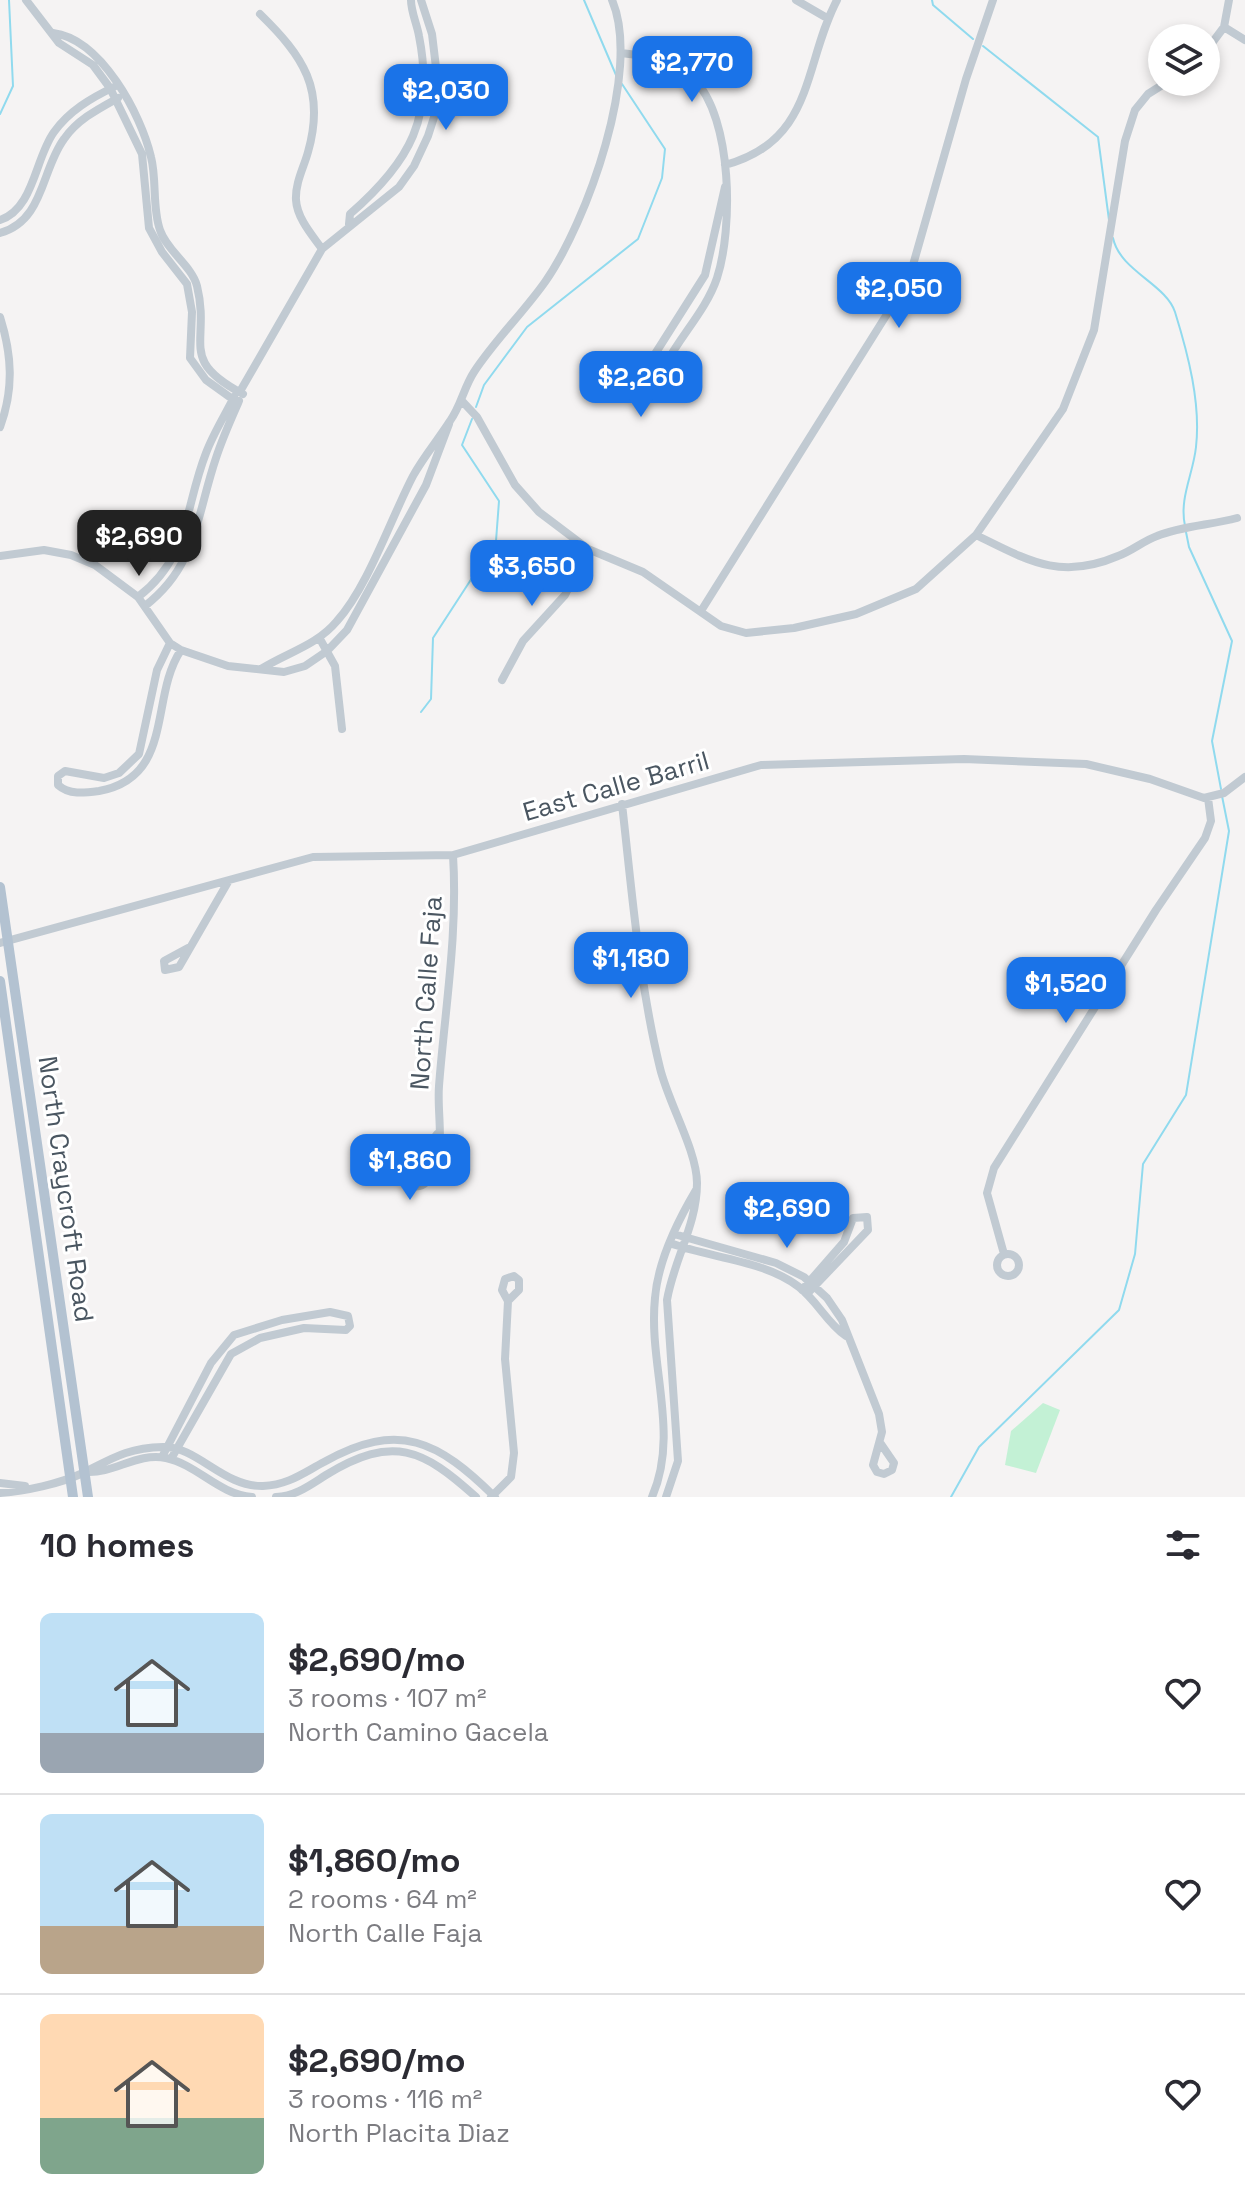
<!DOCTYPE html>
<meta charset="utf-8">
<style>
:root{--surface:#fff;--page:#f7f7f7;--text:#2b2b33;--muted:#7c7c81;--line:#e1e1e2;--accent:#1a73e8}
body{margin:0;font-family:"Space Grotesk",sans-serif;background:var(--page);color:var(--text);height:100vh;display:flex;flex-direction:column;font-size:30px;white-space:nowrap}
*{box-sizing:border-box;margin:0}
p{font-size:26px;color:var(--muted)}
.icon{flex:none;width:44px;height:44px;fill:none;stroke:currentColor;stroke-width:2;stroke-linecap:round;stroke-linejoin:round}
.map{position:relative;height:1497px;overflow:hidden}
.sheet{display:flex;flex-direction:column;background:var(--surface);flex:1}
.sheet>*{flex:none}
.buttons{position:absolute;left:1148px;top:24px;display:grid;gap:16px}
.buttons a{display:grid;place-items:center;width:72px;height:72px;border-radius:50%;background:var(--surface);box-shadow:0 4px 12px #0003;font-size:40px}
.price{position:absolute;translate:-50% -68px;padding:0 18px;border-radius:16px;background:var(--accent);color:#fff;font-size:26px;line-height:52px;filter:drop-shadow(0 2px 4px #0008)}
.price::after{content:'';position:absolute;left:50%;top:48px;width:24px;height:18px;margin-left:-12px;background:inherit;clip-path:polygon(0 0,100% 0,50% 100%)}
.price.on{background:#222;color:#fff}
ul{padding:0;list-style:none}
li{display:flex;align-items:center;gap:24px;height:200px;padding:0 40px}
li+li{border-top:2px solid var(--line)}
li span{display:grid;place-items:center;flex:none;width:224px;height:160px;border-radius:12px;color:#555}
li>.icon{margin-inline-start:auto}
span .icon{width:96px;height:96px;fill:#fffc;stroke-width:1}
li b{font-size:34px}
h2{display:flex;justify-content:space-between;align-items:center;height:96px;padding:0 40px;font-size:34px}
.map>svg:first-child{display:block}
.green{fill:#c3f1d5}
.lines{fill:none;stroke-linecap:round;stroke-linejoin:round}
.stream{stroke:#90daee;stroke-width:2}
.minor{stroke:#c1cad2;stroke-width:8}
.major{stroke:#b3c2d1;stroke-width:10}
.labels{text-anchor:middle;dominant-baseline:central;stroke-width:6;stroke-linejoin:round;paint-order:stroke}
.street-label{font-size:26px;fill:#4a5661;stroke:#fff}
</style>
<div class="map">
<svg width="1245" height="1497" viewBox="0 0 1245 1497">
<rect width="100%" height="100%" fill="#f5f3f3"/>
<!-- green -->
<path class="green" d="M1043 1403 1060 1410 1036 1473 1005 1465 1011 1431Z"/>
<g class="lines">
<!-- stream -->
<path class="stream" d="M584 0 616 75
M932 0 933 5 973 39
M983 46 1098 137 1109 220
M0 114 13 86 9 0
M1113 238C1120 271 1166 284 1175 312 1188 354 1201 403 1196 447 1193 475 1179 498 1185 526
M476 407 484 385 527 327 638 239 662 178 665 149 622 84
M1186 532 1189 547 1232 641 1212 741 1221 789
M421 712 431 699 433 638 496 541 499 501 462 445 472 419
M951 1497 979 1447 1119 1310 1135 1254 1143 1164 1186 1095 1229 831 1222 796"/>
<!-- minor -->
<path class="minor" d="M26 0 59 43 93 65 110 88 142 154 149 228 162 252 187 284 192 312 190 358 206 380 238 403
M796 0 827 18
M260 14C303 56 326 89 308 152 304 167 295 183 296 200 297 218 312 235 322 249
M1224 27 1245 40
M53 33C101 39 141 114 151 157 157 180 152 208 160 230 167 251 192 266 197 286 211 343 177 359 243 394
M1206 51 1224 27 1229 0
M621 53C648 56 673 59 694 79 733 119 733 229 717 278 703 320 661 353 654 397L637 402 633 392 636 384 705 275 725 187
M725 165C815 141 803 64 837 0
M0 220C34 209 35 158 54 132 69 111 91 98 114 87
M349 224 350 214C410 162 435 117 419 36 417 24 411 12 411 0
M0 233C44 221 41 170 64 139 77 120 98 109 118 98
M0 317C12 355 14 389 0 427
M242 388 322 249 399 187 414 166 428 136 437 108V76L432 34 421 0
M462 401 477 417 515 485 539 512 588 549 643 572 721 626 746 633 794 628 856 614 916 589 976 535 1063 409 1094 330 1125 141 1135 110 1148 94 1167 82
M976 535C1027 560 1060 581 1118 556 1132 551 1143 541 1157 536 1181 526 1211 525 1237 518
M0 556 44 550 71 555 95 565 138 597 170 643 181 650 228 666 284 672 305 666 327 651 347 630 426 485 449 424
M138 597C190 557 184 509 206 453 213 434 225 415 234 397
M145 606C197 566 196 517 216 458 222 439 231 419 239 401
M701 611 909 279 966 79 993 0
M320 639 335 666 342 729
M170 643 157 670 139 754 119 773 104 778 65 771 58 776V785C69 795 84 793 99 791 175 777 149 698 181 650
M261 669C288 652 316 646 337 621 368 587 391 518 413 476 424 456 438 440 450 421 461 406 464 387 474 372 495 340 523 313 545 282 587 222 642 70 612 0
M502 680 523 641 565 595 588 549
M622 804C632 892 639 982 660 1068 668 1102 697 1151 697 1183 697 1225 674 1259 667 1300L678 1461 666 1497
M0 943 313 857 453 855 761 765 964 759 1086 764 1150 779 1204 798 1224 793 1245 777
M188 948 164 961 165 970 179 967 228 882
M437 1134 409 1172 412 1186C425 1189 432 1177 436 1165 444 1141 437 1111 439 1086 445 1008 458 934 453 855
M674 1234 776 1263 804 1277 827 1298 842 1320 879 1414 882 1432 873 1465 877 1472 884 1474 892 1470 894 1463 881 1444
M670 1243C710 1258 764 1260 799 1287 818 1302 827 1323 846 1336
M997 1265a11 11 0 1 1 22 0a11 11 0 1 1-22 0Z
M1004 1254 987 1193 994 1168 1156 910 1205 838 1211 821 1208 798
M802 1290 844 1242 853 1218 867 1217 868 1230 807 1294
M162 1457 211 1363 234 1335 282 1320 330 1312 348 1316 350 1326 346 1330 304 1328 260 1338 231 1354 171 1459
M86 1472C114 1474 137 1452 166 1458 198 1465 218 1494 252 1497
M0 1483 25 1486
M0 1493C26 1491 59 1484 83 1473 113 1458 127 1448 163 1447 197 1446 223 1487 263 1486 288 1485 303 1473 324 1462 399 1420 438 1441 495 1497
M276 1497C296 1496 310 1485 326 1475 393 1434 423 1449 476 1497
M491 1497 511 1477 514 1453 505 1359 508 1301 502 1290 505 1279 514 1276 519 1280V1290L508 1301
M652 1497C680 1433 648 1365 655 1298 658 1260 677 1222 696 1190"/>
<!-- major -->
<path class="major" d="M0 887 88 1497
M0 981 73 1497"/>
</g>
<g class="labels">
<!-- street labels -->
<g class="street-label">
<text transform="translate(616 786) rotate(-16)">East Calle Barril</text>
<text transform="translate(426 993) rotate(-86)">North Calle Faja</text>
<text transform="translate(66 1189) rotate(82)">North Craycroft Road</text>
</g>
</g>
</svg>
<div class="buttons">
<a><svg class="icon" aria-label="layers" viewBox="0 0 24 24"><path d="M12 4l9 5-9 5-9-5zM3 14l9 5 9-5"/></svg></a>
</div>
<b class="price" style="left:692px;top:104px">$2,770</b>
<b class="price" style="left:446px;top:132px">$2,030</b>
<b class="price" style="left:899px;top:330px">$2,050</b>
<b class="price" style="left:641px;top:419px">$2,260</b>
<b class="price on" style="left:139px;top:578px">$2,690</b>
<b class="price" style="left:532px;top:608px">$3,650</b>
<b class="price" style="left:631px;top:1000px">$1,180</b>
<b class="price" style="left:1066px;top:1025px">$1,520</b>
<b class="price" style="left:410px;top:1202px">$1,860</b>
<b class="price" style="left:787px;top:1250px">$2,690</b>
</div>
<section class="sheet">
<h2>10 homes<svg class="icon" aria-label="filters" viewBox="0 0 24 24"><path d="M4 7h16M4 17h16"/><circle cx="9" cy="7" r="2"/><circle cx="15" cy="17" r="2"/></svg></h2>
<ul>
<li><span style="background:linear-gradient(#bfe0f5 75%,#9aa5b1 0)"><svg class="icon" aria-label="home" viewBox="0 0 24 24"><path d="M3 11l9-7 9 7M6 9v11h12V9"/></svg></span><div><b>$2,690/mo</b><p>3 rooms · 107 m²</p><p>North Camino Gacela</p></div><svg class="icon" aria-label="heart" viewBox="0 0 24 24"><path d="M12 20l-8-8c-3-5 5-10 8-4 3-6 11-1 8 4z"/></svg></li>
<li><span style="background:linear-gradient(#bfe0f5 70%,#b9a48a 0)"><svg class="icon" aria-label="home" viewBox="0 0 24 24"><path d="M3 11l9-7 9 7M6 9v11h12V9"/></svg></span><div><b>$1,860/mo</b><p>2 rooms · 64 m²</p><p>North Calle Faja</p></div><svg class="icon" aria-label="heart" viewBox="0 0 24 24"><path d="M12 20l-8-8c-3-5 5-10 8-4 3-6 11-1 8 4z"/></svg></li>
<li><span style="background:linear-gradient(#ffd9b3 65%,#7fa58c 0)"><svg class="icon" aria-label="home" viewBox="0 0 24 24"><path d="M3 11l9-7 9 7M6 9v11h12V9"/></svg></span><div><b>$2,690/mo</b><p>3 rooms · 116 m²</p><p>North Placita Diaz</p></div><svg class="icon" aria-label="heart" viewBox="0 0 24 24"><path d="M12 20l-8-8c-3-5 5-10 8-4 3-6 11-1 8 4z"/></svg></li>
</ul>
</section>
